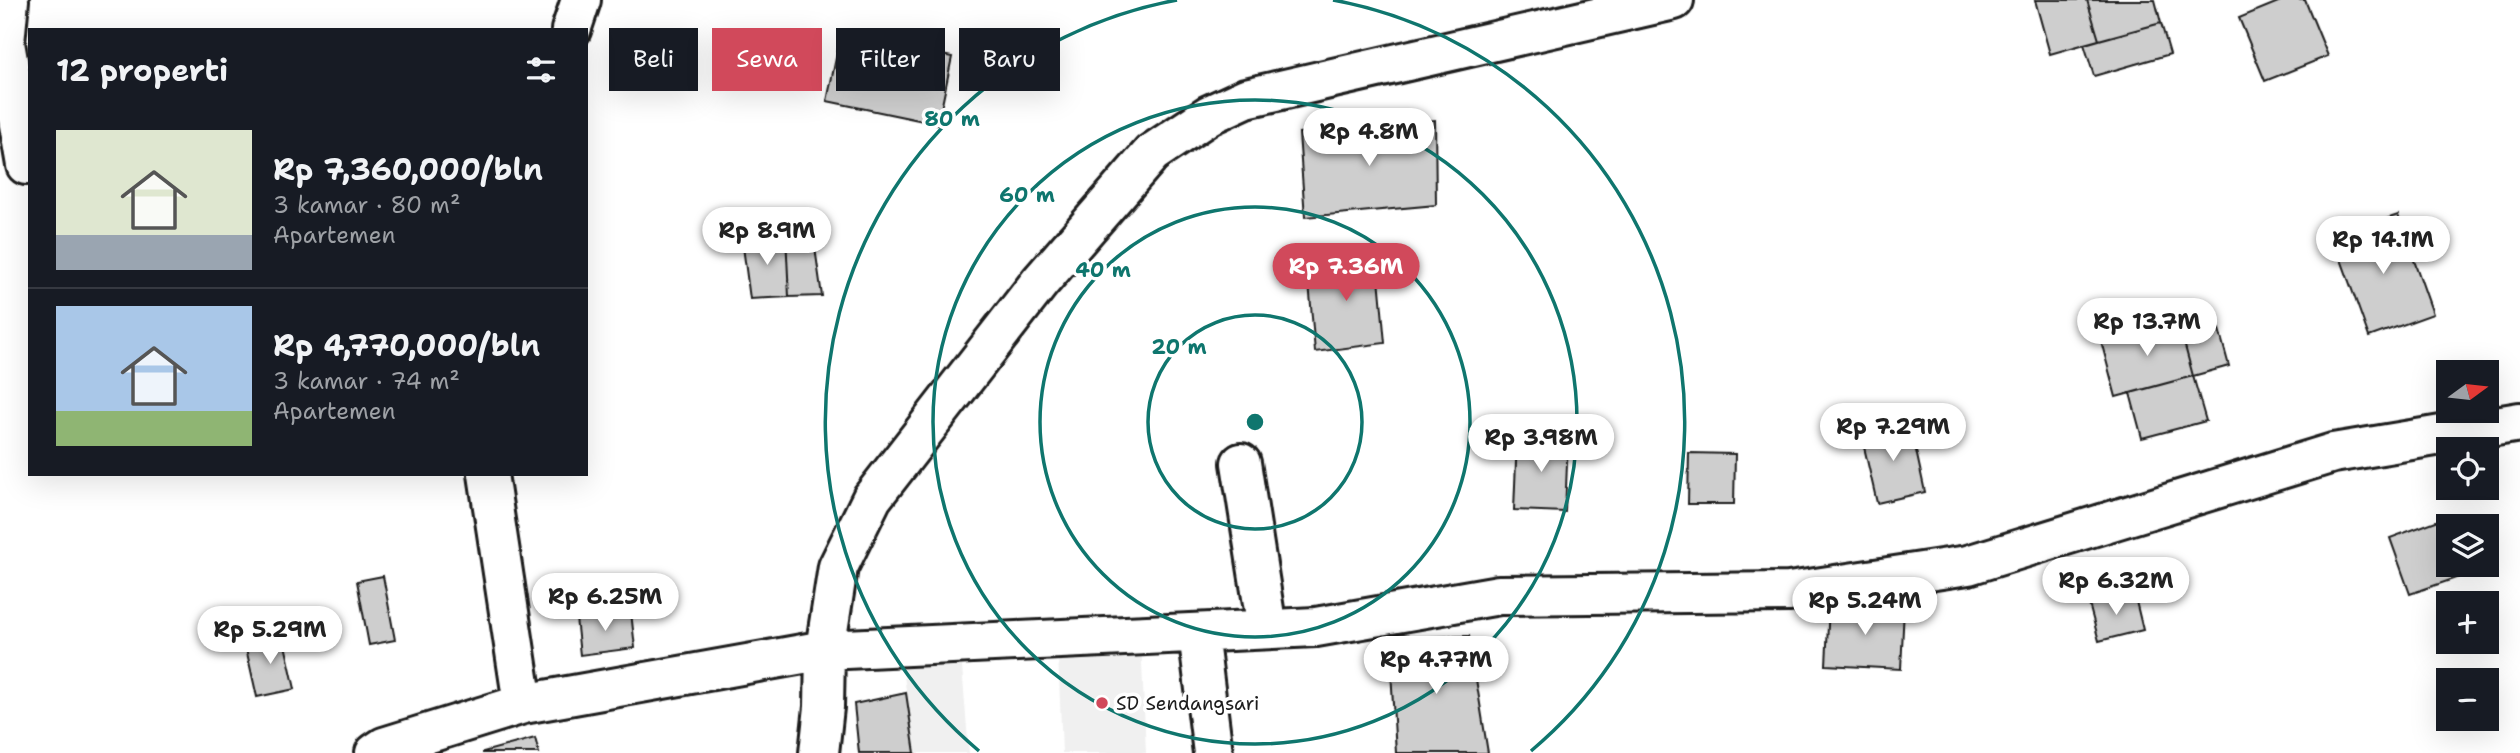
<!DOCTYPE html>
<html lang="id">
<meta charset="utf-8">
<style>
:root{--surface:#171b24;--page:#242831;--text:#f1f3f6;--muted:#9ea1a6;--line:#363941;--accent:#d1495b}
body{margin:0;font-family:"Shantell Sans",sans-serif;background:var(--page);color:var(--text);height:100vh;display:flex;flex-direction:column;font-size:26px;white-space:nowrap}
*{box-sizing:border-box;margin:0}
p{font-size:23px;color:var(--muted)}
.icon{flex:none;width:38px;height:38px;fill:none;stroke:currentColor;stroke-width:2;stroke-linecap:round;stroke-linejoin:round}
.map{position:relative;flex:1;overflow:hidden}
.sheet{position:absolute;left:28px;top:28px;width:560px;height:448px;display:flex;flex-direction:column;background:var(--surface);border-radius:0px;box-shadow:0 7px 28px #0002}
.sheet>*{flex:none}
.hud{position:absolute;left:609px;top:28px;width:665px;height:63px;display:flex;gap:14px}
.needle{width:46px;rotate:75deg}
.fabs{position:absolute;left:2436px;top:360px;display:grid;gap:14px}
.fabs a{display:grid;place-items:center;width:63px;height:63px;border-radius:0px;background:var(--surface);box-shadow:0 7px 28px #0002;font-size:35px}
.price{position:absolute;translate:-50% -60px;padding:0 16px;border-radius:24px;background:#fff;color:#222;font-size:23px;line-height:46px;filter:drop-shadow(0 2px 4px #0008)}
.price::after{content:'';position:absolute;left:50%;top:42px;width:21px;height:16px;margin-left:-10px;background:inherit;clip-path:polygon(0 0,100% 0,50% 100%)}
.price.active{background:var(--accent);color:#fff}
ul{padding:0;list-style:none}
li{display:flex;align-items:center;gap:21px;height:175px;padding:0 28px}
li+li{border-top:2px solid var(--line)}
li span{display:grid;place-items:center;flex:none;width:196px;height:140px;border-radius:0px;color:#555}
li>.icon{margin-inline-start:auto}
span .icon{width:84px;height:84px;fill:#fffc;stroke-width:1}
li b{font-size:30px}
h2{display:flex;justify-content:space-between;align-items:center;height:84px;padding:0 28px;font-size:30px}
.tag{padding:0 24px;border-radius:0px;background:var(--surface);box-shadow:0 7px 28px #0002;font-size:24px;line-height:63px}
.tag.active{background:var(--accent);color:#fff}
.map>svg:first-child{display:block}
.built{fill:#f0f0f0}
.building{fill:#cecece;stroke:#1c1c1c;stroke-width:2}
.lines{fill:none;stroke-linecap:round;stroke-linejoin:round}
.minor-casing{stroke:#1c1c1c;stroke-width:44}
.minor{stroke:#fff;stroke-width:38}
.ring{fill:none;stroke:#0f766e;stroke-width:3.5}
.poi-dot{fill:#d1495b;stroke:#fff;stroke-width:2.5}
.labels{text-anchor:middle;dominant-baseline:central;stroke-width:7;stroke-linejoin:round;paint-order:stroke}
.poi-label{font-size:19px;fill:#1c1c1c;stroke:#fff;text-anchor:start}
.centre{fill:#0f766e;stroke:#fff;stroke-width:3.5}
.ring-label{font-size:21px;text-anchor:middle;font-weight:bold;fill:#0f766e;stroke:#fff;stroke-width:7;stroke-linejoin:round;paint-order:stroke}
</style>
<div class="map">
<svg width="2520" height="753" viewBox="0 0 2520 753">
<rect width="100%" height="100%" fill="#fff"/>
<filter id="ink" filterUnits="userSpaceOnUse"><feTurbulence type="fractalNoise" baseFrequency=".0143" numOctaves="2"/><feDisplacementMap in="SourceGraphic" scale="14" xChannelSelector="R" yChannelSelector="G"/><feConvolveMatrix kernelMatrix="1 2 1 2 8 2 1 2 1" color-interpolation-filters="sRGB"/></filter>
<g filter="url(#ink)">
<!-- built -->
<path class="built" d="M1141 641 1146 753H1062L1058 652Z
M961 654 969 753H915L902 662Z"/>
<!-- building -->
<path class="building" d="M2035 0H2087L2099 40 2050 54Z
M2087 0H2155L2161 23 2099 40Z
M2283 0H2305L2328 56 2265 81 2239 18Z
M2161 23 2170 54 2094 76 2084 44Z
M841 34 952 57 938 124 827 101Z
M1435 120 1436 205 1305 217 1299 133Z
M2398 215 2433 314 2369 337 2333 237Z
M813 234 822 296 789 297 786 235Z
M786 235 789 297 750 299 742 239Z
M1377 256 1385 343 1315 352 1307 259Z
M2214 311 2229 366 2193 376 2178 320Z
M2178 320 2193 376 2116 397 2101 341Z
M2193 376 2206 421 2142 438 2130 393Z
M1910 423 1925 492 1877 503 1861 434Z
M1517 437 1568 439 1565 512 1514 510Z
M1689 453 1735 454 1734 504H1688Z
M2444 518 2448 529V565H2461L2465 575 2410 594 2390 538Z
M383 576 395 640 369 645 357 581Z
M2134 593 2143 630 2099 641 2089 604Z
M1829 605 1904 608 1901 669 1826 665Z
M631 612 635 648 580 655 576 618Z
M283 636 295 689 257 697 245 644Z
M1469 636 1488 753H1396L1389 638Z
M906 693 915 753H859L854 704Z
M535 738 539 753H483V752Z"/>
<g class="lines">
<!-- minor casing -->
<g class="minor-casing">
<path id="minor" d="M9 0 5 43 26 165
M571 30 581 0
M1241 463 1267 629
M488 474 523 704
M1198 633 1213 753
M375 753 384 747 523 704 825 650 1316 627 1499 595 1789 592 1968 565 2333 453 2520 422
M819 753 824 707 825 650 838 567 872 498 1040 282 1152 153 1209 115 1246 98 1674 0"/>
</g>
<!-- minor -->
<use href="#minor" class="minor"/>
</g>
</g>
<!-- distance rings -->
<g class="ring">
<circle cx="1255" cy="422" r="107"/>
<circle cx="1255" cy="422" r="215"/>
<circle cx="1255" cy="422" r="322"/>
<path d="M979 751A429 429 0 0 1 1177 0M1333 0A429 429 0 0 1 1531 751"/>
</g>
<!-- markers -->
<circle class="poi-dot" cx="1102" cy="703" r="7"/>
<g class="labels">
<!-- poi labels -->
<g class="poi-label">
<text x="1116" y="703">SD Sendangsari</text>
</g>
</g>
<circle cx="1255" cy="422" r="10" class="centre"/>
<g class="ring-label">
<text x="952" y="126">80 m</text>
<text x="1027" y="202">60 m</text>
<text x="1103" y="277">40 m</text>
<text x="1179" y="354">20 m</text>
</g>
</svg>
<div class="fabs">
<a><svg class="needle" viewBox="-14 -14 28 28"><path d="M0-13l5 13h-10z" fill="#e53935"/><path d="M0 13l5-13h-10z" fill="#9ea1a6"/></svg></a>
<a><svg class="icon" aria-label="locate" viewBox="0 0 24 24"><circle cx="12" cy="12" r="6"/><path d="M12 2v4M12 18v4M2 12h4M18 12h4"/></svg></a>
<a><svg class="icon" aria-label="layers" viewBox="0 0 24 24"><path d="M12 4l9 5-9 5-9-5zM3 14l9 5 9-5"/></svg></a>
<a>+</a>
<a>−</a>
</div>
<b class="price" style="left:1369px;top:168px">Rp 4.8M</b>
<b class="price" style="left:767px;top:267px">Rp 8.9M</b>
<b class="price" style="left:2383px;top:276px">Rp 14.1M</b>
<b class="price active" style="left:1346px;top:303px">Rp 7.36M</b>
<b class="price" style="left:2147px;top:358px">Rp 13.7M</b>
<b class="price" style="left:1893px;top:463px">Rp 7.29M</b>
<b class="price" style="left:1541px;top:474px">Rp 3.98M</b>
<b class="price" style="left:2116px;top:617px">Rp 6.32M</b>
<b class="price" style="left:605px;top:633px">Rp 6.25M</b>
<b class="price" style="left:1865px;top:637px">Rp 5.24M</b>
<b class="price" style="left:270px;top:666px">Rp 5.29M</b>
<b class="price" style="left:1436px;top:696px">Rp 4.77M</b>
<div class="hud">
<a class="tag">Beli</a>
<a class="tag active">Sewa</a>
<a class="tag">Filter</a>
<a class="tag">Baru</a>
</div>
<section class="sheet">
<h2>12 properti<svg class="icon" aria-label="filters" viewBox="0 0 24 24"><path d="M4 7h16M4 17h16"/><circle cx="9" cy="7" r="2"/><circle cx="15" cy="17" r="2"/></svg></h2>
<ul>
<li><span style="background:linear-gradient(#dfe7d0 75%,#9aa5b1 0)"><svg class="icon" aria-label="home" viewBox="0 0 24 24"><path d="M3 11l9-7 9 7M6 9v11h12V9"/></svg></span><div><b>Rp 7,360,000/bln</b><p>3 kamar · 80 m²</p><p>Apartemen</p></div></li>
<li><span style="background:linear-gradient(#a9c7e8 75%,#8fb573 0)"><svg class="icon" aria-label="home" viewBox="0 0 24 24"><path d="M3 11l9-7 9 7M6 9v11h12V9"/></svg></span><div><b>Rp 4,770,000/bln</b><p>3 kamar · 74 m²</p><p>Apartemen</p></div></li>
</ul>
</section>
</div>
